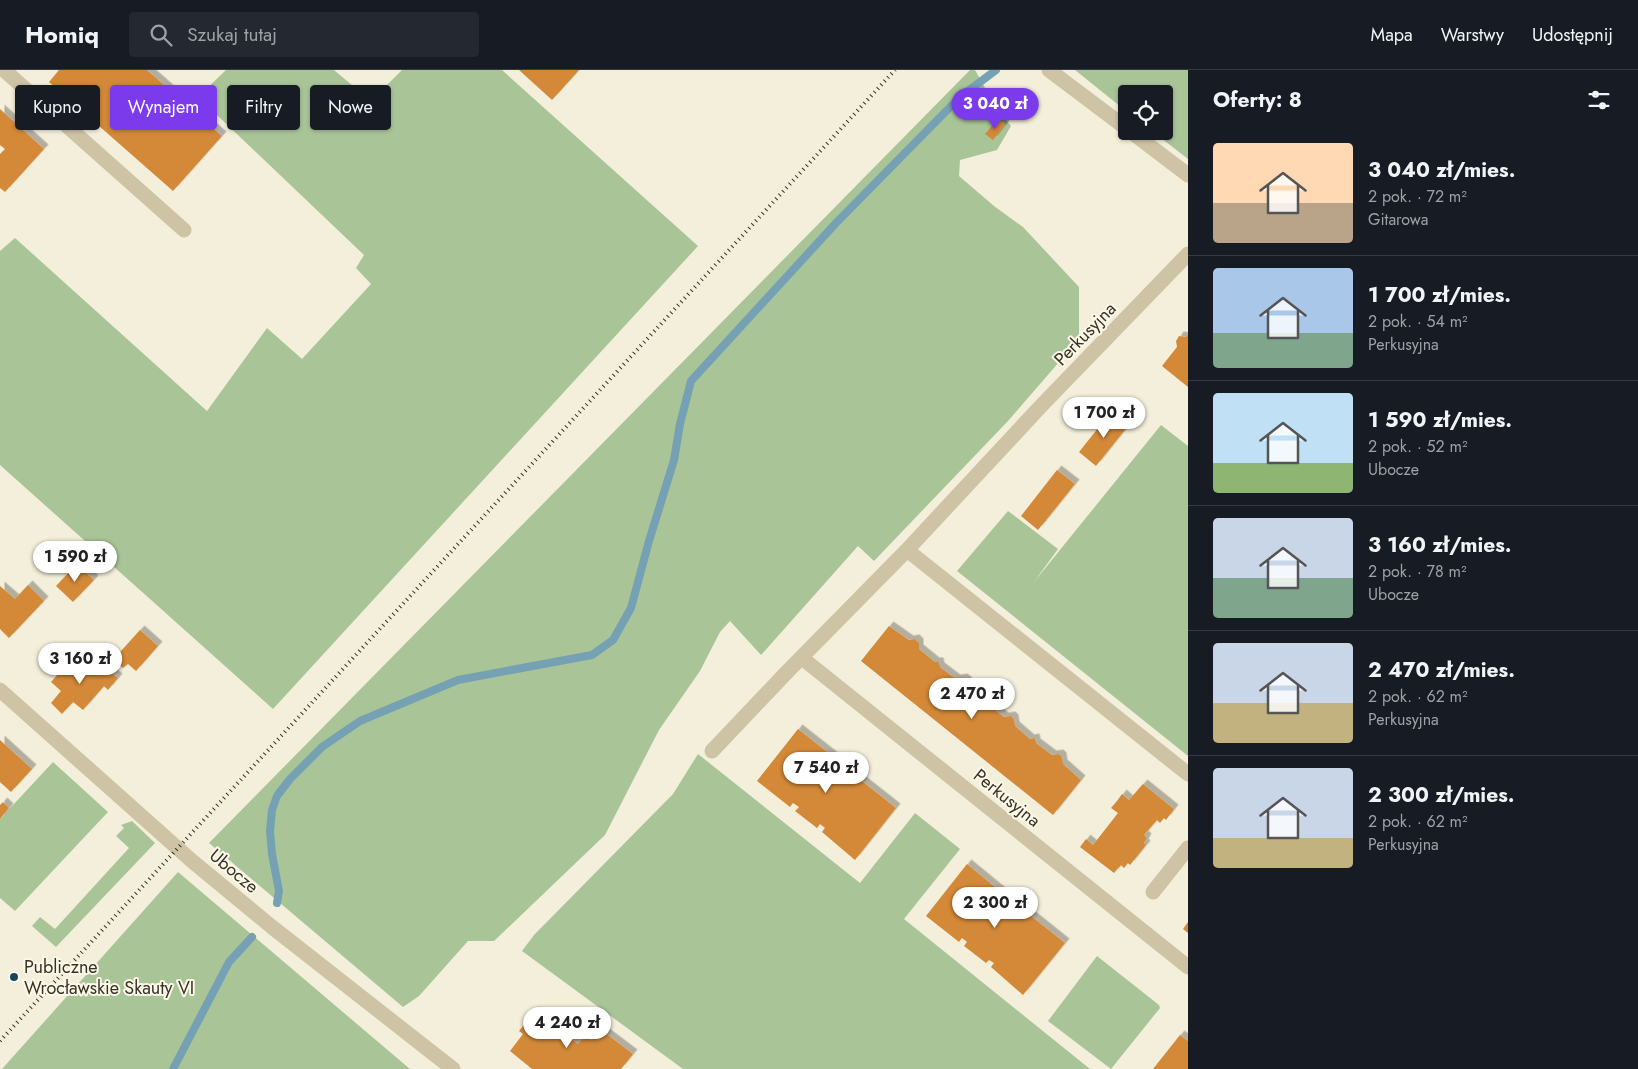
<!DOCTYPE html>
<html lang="pl">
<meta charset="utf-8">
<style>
:root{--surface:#171b24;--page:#242831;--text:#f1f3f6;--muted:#9ea1a6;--line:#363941;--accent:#7c3aed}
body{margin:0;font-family:Jost,sans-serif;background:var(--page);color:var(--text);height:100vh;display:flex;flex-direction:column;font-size:19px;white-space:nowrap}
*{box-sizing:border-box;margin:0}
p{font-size:16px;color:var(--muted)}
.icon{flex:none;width:28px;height:28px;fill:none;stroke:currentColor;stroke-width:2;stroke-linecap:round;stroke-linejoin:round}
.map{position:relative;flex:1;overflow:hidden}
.side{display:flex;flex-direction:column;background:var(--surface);width:450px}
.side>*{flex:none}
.guide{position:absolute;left:15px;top:15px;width:475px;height:45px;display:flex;gap:10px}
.tools{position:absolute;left:1118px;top:15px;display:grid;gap:10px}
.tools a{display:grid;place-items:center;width:55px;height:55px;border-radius:5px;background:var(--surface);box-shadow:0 1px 4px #0004;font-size:25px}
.price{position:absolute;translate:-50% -42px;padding:0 11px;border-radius:18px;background:#fff;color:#222;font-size:16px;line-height:32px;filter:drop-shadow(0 1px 2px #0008)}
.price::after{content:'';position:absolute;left:50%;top:30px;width:15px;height:11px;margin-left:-8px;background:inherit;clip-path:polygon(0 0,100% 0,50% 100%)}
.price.active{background:var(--accent);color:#fff}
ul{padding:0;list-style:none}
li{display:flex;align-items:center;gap:15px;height:125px;padding:0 25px}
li+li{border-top:1px solid var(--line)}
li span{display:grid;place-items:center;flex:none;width:140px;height:100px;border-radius:5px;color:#555}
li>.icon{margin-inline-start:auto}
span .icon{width:60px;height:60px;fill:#fffc;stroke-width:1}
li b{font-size:21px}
h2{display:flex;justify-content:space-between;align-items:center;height:60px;padding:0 25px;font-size:21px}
.chip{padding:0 18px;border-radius:5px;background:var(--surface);box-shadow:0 1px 4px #0004;font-size:18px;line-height:45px}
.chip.active{background:var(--accent);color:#fff}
header{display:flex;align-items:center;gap:30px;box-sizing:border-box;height:70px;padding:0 25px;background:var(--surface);border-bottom:1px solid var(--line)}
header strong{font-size:24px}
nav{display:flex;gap:28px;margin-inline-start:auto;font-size:18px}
.search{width:350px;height:45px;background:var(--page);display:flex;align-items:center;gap:12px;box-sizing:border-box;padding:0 18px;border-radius:5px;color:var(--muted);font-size:19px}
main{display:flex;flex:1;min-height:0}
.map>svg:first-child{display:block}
.green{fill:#a9c598}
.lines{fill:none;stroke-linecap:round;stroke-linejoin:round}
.stream{stroke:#76a0b4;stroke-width:8}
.building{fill:#d38939;filter:url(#shadow)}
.lane{stroke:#cec3a4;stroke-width:15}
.street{stroke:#cec3a4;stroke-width:15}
.rail{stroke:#383127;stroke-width:4;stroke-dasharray:1 4;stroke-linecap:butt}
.poi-dot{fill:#18465e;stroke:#fbf8e7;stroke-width:2}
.labels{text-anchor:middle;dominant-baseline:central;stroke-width:4;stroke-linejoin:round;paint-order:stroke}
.street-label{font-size:18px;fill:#383127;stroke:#fbf8e7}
.poi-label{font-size:18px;fill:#383127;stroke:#fbf8e7;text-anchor:start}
</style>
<header>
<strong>Homiq</strong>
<div class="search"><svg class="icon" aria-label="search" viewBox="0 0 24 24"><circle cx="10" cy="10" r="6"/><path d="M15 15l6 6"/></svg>Szukaj tutaj</div>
<nav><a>Mapa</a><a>Warstwy</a><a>Udostępnij</a></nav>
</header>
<main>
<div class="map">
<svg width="1188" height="999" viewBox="0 0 1188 999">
<defs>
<filter id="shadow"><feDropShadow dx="4.5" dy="-4.5" stdDeviation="0" flood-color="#0004"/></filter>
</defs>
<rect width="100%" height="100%" fill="#f4efda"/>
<!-- green -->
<path class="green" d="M226 0H334L371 31 402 0H502L698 176 273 639 0 395V181L15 168 207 341 267 258 302 289 371 214 356 198 364 185 198 27Z
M970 0H975L997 39 1011 56 997 80 960 90 959 106 994 136 1023 157 1079 217V269L1008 351 874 491 858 476 761 585 730 551 720 562 700 601 659 660 605 765 494 871H468L419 926 403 937 209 773Z
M1075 0H1188V89L1152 61H1164V24H1126V41Z
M1161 355 1188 376V686L957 501 1008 441 1058 479 1034 512Z
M698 684 860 813 915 743 960 779 904 849 1090 999H683L522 881 534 865 673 724Z
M53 692 108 742 15 841 0 828V749Z
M132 751 155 773 56 877 32 856 40 847 55 859 129 778 116 766 124 758 121 755Z
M178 802 410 999H2Z
M1097 886 1159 935 1160 938 1111 999 1048 951Z"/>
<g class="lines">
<!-- stream -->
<path class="stream" d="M277 833 279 821 272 784 270 761 272 740 277 726 290 709 322 677 360 651 458 610 592 585 613 570 631 538 649 471 674 390 680 354 691 311 836 153 960 27 996 0
M173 999 229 892 252 867"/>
</g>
<!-- building -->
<path class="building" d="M59 0H147L222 66 173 121 49 12Z
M519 0H579L552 30Z
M0 39 44 79 5 122 0 118V84L5 79 0 75Z
M998 49 1005 55 993 70 985 64Z
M1188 264V317L1162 296 1177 277 1176 271 1179 266 1186 267Z
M1111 342 1128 356 1096 396 1079 382Z
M1057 400 1075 414 1038 460 1021 446Z
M77 494 94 510 73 532 56 516Z
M28 515 44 531 9 568 0 559V516L15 529Z
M889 556 909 570 915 569 919 573V579L935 592H939L940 597 956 609 963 608 967 611V618L1004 647 1011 646 1014 649 1015 656 1030 669 1035 668 1036 673 1052 685 1059 684 1062 687 1063 694 1081 710 1053 745 861 591Z
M140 560 158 576 136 601 128 594 123 598 113 590Z
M73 587 92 603 99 593 118 608 108 620 104 616 83 640 73 632 62 644 51 633 61 621 51 612Z
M798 659 840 692 837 695 847 703 856 710 858 708 896 738 855 790 822 762 825 758 820 754 817 758 795 741 799 737 793 733 790 737 757 711Z
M0 670 32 699 11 722 0 712Z
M1143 714 1174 739 1166 750 1164 748 1160 753 1157 750 1150 758 1144 765 1147 768 1144 773 1146 775 1130 795 1128 793 1124 798 1121 795 1114 803 1080 777 1086 769 1093 775 1118 743 1111 738 1117 731 1122 724 1129 730Z
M3 732 9 738 0 749V735Z
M967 794 1006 826 1004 828 1024 844 1025 841 1065 873 1023 925 991 897 994 893 989 890 986 893 964 876 967 872 962 868 959 872 926 846Z
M1188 852V863L1183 859Z
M535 941 578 974 585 965 592 970 600 959 633 984 621 999H532L510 981 523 964 519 961Z
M1180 965 1188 971V999H1153Z"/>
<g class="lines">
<!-- lane -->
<path class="lane" d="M4 0 184 160
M712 681 786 603
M1153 822 1188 778"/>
<!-- street -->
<path class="street" d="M1049 0 1126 58
M1130 61 1188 105
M907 480 1188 704
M802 588 1188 897
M786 603 907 480 1041 336 1188 184
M0 620 192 791 272 857 453 999"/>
<!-- rail -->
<path class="rail" d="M0 971 895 0"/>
</g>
<!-- markers -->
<circle class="poi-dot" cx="14" cy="907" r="5"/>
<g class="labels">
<!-- street labels -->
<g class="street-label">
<text transform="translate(1085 264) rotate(-46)">Perkusyjna</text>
<text transform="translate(1007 728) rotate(39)">Perkusyjna</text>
<text transform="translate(234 801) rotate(40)">Ubocze</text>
</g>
<!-- poi labels -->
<g class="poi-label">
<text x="24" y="897">Publiczne<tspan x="24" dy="21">Wrocławskie Skauty VI</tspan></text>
</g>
</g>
</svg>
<div class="tools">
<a><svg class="icon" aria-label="locate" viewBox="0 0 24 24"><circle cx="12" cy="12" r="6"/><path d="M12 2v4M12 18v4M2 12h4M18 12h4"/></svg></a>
</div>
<b class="price active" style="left:995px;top:60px">3 040 zł</b>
<b class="price" style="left:1104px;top:369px">1 700 zł</b>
<b class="price" style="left:75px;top:513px">1 590 zł</b>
<b class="price" style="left:80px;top:615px">3 160 zł</b>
<b class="price" style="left:972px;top:650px">2 470 zł</b>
<b class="price" style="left:826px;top:724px">7 540 zł</b>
<b class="price" style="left:995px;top:859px">2 300 zł</b>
<b class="price" style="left:567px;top:979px">4 240 zł</b>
<div class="guide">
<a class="chip">Kupno</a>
<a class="chip active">Wynajem</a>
<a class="chip">Filtry</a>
<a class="chip">Nowe</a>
</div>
</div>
<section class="side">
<h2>Oferty: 8<svg class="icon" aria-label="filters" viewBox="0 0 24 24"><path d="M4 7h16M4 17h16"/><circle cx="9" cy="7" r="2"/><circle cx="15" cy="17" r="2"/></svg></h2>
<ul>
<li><span style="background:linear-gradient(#ffd9b3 60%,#b9a48a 0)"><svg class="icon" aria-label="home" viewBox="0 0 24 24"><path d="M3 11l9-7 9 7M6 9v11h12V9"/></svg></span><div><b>3 040 zł/mies.</b><p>2 pok. · 72 m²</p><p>Gitarowa</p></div></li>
<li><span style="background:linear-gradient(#a9c7e8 65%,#7fa58c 0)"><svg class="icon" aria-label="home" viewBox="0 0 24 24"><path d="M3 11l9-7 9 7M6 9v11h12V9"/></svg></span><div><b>1 700 zł/mies.</b><p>2 pok. · 54 m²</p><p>Perkusyjna</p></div></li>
<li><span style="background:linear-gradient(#bfe0f5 70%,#8fb573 0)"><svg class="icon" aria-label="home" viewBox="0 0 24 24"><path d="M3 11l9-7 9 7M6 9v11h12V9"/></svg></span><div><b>1 590 zł/mies.</b><p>2 pok. · 52 m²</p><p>Ubocze</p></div></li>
<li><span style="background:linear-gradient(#c9d6e8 60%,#7fa58c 0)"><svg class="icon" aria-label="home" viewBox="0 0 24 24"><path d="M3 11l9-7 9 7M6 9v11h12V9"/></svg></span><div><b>3 160 zł/mies.</b><p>2 pok. · 78 m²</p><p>Ubocze</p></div></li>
<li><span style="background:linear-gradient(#c9d6e8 60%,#c2b280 0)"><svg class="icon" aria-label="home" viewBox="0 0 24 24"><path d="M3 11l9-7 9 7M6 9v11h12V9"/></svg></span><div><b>2 470 zł/mies.</b><p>2 pok. · 62 m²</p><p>Perkusyjna</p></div></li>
<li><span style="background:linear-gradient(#c9d6e8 70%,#c2b280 0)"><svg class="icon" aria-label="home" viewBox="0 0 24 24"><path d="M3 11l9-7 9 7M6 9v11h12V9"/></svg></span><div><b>2 300 zł/mies.</b><p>2 pok. · 62 m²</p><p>Perkusyjna</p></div></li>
</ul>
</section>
</main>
